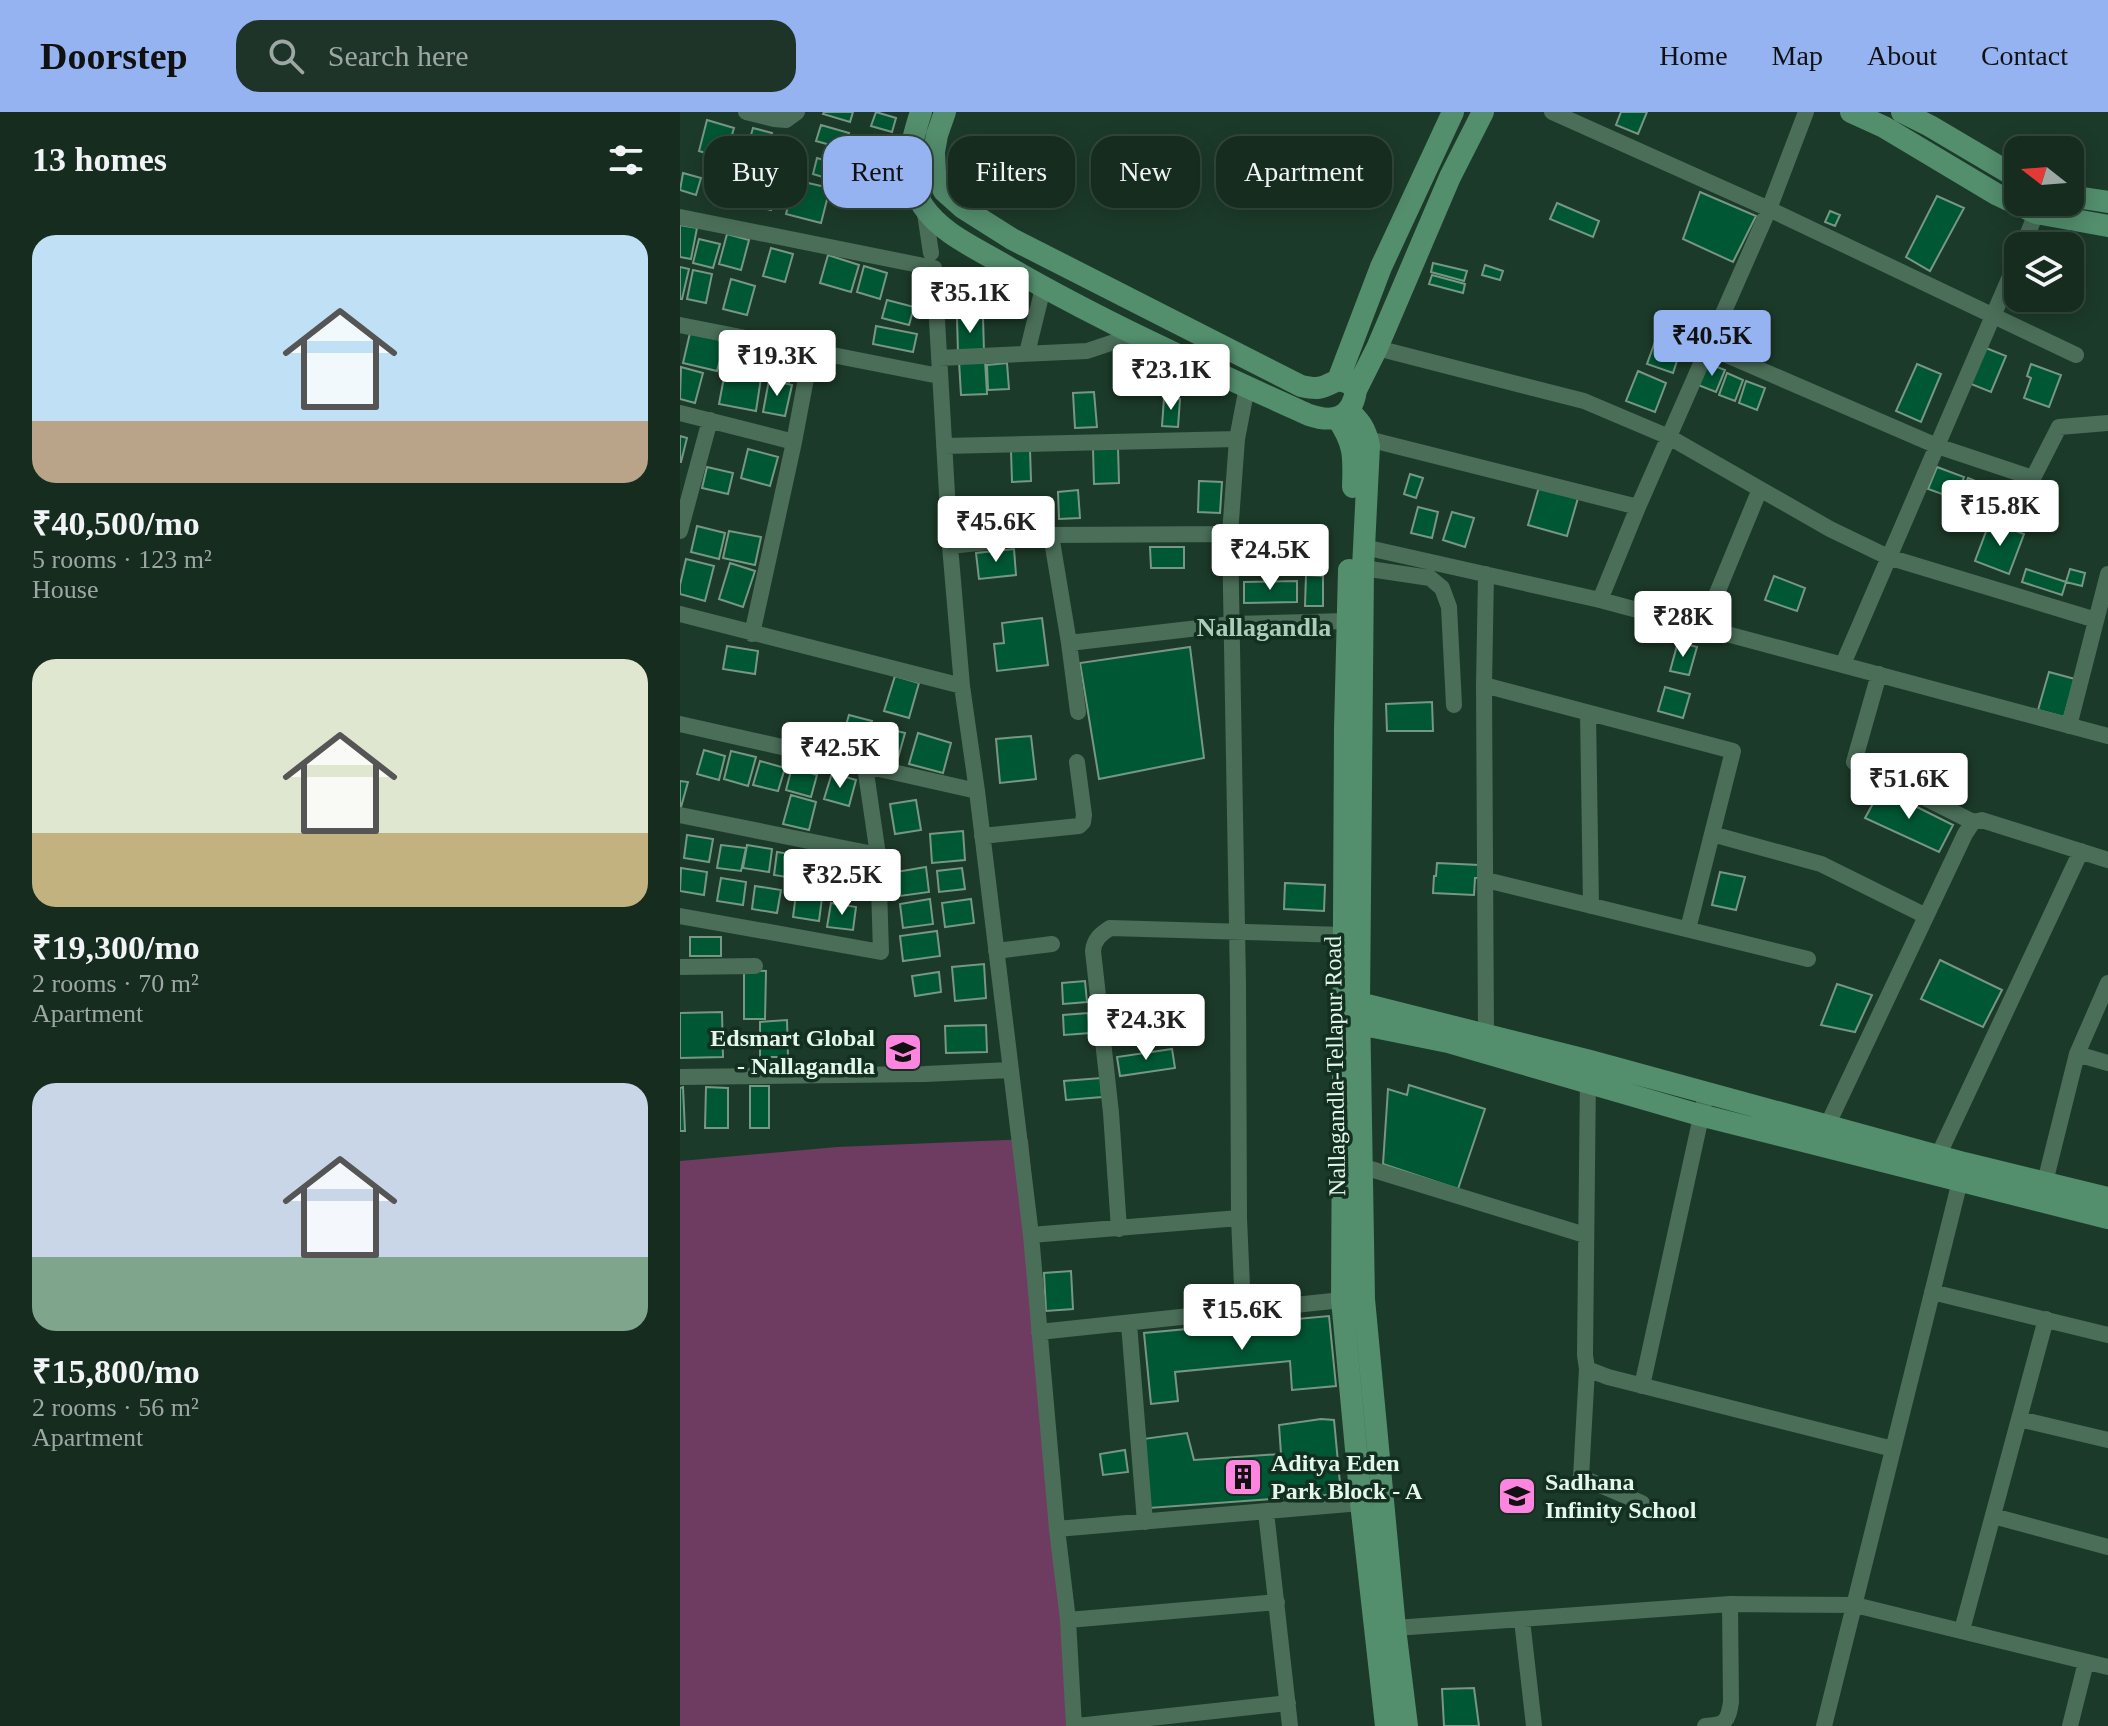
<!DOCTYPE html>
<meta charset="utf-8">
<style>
:root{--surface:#152c1f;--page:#1e3428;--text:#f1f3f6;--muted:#9da7a4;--line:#34483d;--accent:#95b2f1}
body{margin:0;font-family:"Times New Roman",serif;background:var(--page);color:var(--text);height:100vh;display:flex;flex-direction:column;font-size:30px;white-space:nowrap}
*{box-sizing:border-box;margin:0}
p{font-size:26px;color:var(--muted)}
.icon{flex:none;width:44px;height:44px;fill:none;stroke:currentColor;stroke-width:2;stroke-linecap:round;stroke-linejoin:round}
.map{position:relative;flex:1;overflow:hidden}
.drawer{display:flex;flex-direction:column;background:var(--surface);width:680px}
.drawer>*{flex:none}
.hud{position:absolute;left:24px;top:24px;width:760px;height:72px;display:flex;gap:16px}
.needle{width:52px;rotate:287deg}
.fabs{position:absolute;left:1324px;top:24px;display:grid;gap:16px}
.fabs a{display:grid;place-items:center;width:80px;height:80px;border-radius:16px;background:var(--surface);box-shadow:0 4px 20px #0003,0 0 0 2px var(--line);font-size:40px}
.price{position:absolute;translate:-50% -68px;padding:0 18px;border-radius:8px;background:#fff;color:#222;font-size:26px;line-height:52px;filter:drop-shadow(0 2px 4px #0008)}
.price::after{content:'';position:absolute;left:50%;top:48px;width:24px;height:18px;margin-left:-12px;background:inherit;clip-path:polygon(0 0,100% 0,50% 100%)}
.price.current{background:var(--accent);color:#111}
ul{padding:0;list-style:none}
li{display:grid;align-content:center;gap:16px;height:424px;padding:0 32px}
li span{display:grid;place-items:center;height:248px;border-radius:24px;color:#555}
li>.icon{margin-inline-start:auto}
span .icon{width:144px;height:144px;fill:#fffc;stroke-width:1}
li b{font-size:34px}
h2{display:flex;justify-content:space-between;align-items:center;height:96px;padding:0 32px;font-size:34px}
.pill{padding:0 28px;border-radius:24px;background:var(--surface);box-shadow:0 4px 20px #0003,0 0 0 2px var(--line);font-size:28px;line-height:72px}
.pill.current{background:var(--accent);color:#111}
header{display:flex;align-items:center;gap:48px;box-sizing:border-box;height:112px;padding:0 40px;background:var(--accent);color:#111}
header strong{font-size:38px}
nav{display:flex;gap:44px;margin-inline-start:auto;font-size:28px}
.search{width:560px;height:72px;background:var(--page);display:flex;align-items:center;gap:20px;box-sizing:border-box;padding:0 28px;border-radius:24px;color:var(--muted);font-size:30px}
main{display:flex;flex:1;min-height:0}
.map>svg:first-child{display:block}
.green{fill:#6e3c61}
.building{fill:#005733;stroke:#779783;stroke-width:2}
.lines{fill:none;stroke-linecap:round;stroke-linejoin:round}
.street{stroke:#4a6e58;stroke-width:16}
.secondary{stroke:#538e6d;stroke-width:22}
.labels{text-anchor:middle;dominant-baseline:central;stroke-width:7;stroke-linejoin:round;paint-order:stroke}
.poi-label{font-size:24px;font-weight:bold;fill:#e5f7ec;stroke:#122f1f;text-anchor:start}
.street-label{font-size:24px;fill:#e5f7ec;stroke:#122f1f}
.neighbourhood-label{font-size:26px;font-weight:bold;fill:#accdb8;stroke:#122f1f}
</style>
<header>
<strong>Doorstep</strong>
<div class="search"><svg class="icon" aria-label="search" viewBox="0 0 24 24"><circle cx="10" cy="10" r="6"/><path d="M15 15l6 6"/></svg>Search here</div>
<nav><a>Home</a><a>Map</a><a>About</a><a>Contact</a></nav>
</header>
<main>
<section class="drawer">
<h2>13 homes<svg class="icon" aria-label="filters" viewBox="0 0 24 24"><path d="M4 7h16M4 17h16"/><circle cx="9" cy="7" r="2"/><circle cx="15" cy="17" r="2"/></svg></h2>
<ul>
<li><span style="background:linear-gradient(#bfe0f5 75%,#b9a48a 0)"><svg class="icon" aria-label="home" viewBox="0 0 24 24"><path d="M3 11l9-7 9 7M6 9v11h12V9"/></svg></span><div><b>₹40,500/mo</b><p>5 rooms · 123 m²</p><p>House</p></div></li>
<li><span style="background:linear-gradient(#dfe7d0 70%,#c2b280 0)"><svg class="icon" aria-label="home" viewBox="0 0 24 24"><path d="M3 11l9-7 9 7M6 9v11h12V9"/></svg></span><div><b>₹19,300/mo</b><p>2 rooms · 70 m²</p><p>Apartment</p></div></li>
<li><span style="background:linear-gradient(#c9d6e8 70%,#7fa58c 0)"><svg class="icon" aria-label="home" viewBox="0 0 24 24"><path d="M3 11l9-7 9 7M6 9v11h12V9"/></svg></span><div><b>₹15,800/mo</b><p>2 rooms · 56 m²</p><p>Apartment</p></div></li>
</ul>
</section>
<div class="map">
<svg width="1428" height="1614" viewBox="0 0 1428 1614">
<rect width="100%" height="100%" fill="#1c3a29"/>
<!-- green -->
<path class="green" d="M348 1027 401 1614H0V1049L157 1035Z"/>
<!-- building -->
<path class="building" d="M144 0H173L170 10 143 2Z
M196 0 216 6 212 20 191 14Z
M941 0H967L958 22 936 13Z
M27 8 54 16 45 47 19 39Z
M141 13 169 21 165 37 136 29Z
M73 16 92 21 83 53 64 47Z
M195 23 218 30 212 50 189 43Z
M171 45 212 57 203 86 163 74Z
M137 46 161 53 156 69 133 62Z
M42 52 65 58 56 92 33 86Z
M3 61 21 66 16 83 0 78Z
M68 67 97 73 91 98 63 91Z
M115 68 150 76 141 111 106 102Z
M1020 80 1076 104 1053 150 1003 127Z
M1257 84 1284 96 1250 159 1226 145Z
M877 91 919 109 913 125 870 107Z
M1150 99 1160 103 1155 114 1145 110Z
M0 113 17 116 11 147 0 145Z
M47 122 69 128 61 158 39 152Z
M19 127 40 132 33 156 13 151Z
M91 136 113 142 105 170 83 164Z
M148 143 179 153 171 180 140 171Z
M753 151 787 159 784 169 751 160Z
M805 153 823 159 820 168 802 163Z
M184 154 207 161 200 187 177 180Z
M0 155 9 157 2 187H0Z
M13 158 32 162 26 191 7 187Z
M752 163 785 172 783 181 749 172Z
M51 167 75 174 67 203 43 197Z
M307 177 308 201 272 202V178Z
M207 188 234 195 229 213 202 206Z
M303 205 304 240 278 241 277 206Z
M196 214 237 222 233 240 193 232Z
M980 216 1005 225 993 261 967 252Z
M10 221 45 229 37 259 3 251Z
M90 233 117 240 109 270 82 263Z
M1301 234 1326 244 1311 280 1286 270Z
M305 248 307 282 281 283 279 249Z
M327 251 329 277 308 278 307 253Z
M1027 251 1045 258 1036 280 1018 273Z
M1237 252 1261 262 1241 310 1216 299Z
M1351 252 1381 263 1369 295 1344 286 1351 266 1347 264Z
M1 255 23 261 15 291 0 287Z
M958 259 986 271 975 300 946 289Z
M45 260 81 266 76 299 39 292Z
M1047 261 1063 268 1055 289 1039 283Z
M89 268 112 273 105 304 83 300Z
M1066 269 1085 276 1077 298 1059 291Z
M414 280 417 315 395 316 393 281Z
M484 286 500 287 498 315 482 314Z
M0 324 7 326 1 350H0Z
M438 336 439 371 414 372 413 337Z
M68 337 98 345 90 374 61 366Z
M350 338 351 369 332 370 331 339Z
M27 355 53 361 48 382 22 376Z
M1257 355 1284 365 1276 387 1248 377Z
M730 362 743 366 736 386 724 382Z
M1288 366 1318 378 1304 414 1274 402Z
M519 369 542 370 540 401 518 400Z
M859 375 898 386 887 424 848 413Z
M398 378 400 406 379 407 378 380Z
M738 395 758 400 752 426 731 421Z
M772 400 794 406 785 435 763 428Z
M1310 409 1344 422 1329 462 1295 449Z
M17 414 45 421 39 447 11 440Z
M49 419 81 425 75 453 43 446Z
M470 435H504V456H471Z
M334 437 336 463 299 467 296 441Z
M6 447 34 454 25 489 0 482V473Z
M50 451 75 459 63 495 39 487Z
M1346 457 1386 470 1382 483 1342 470Z
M1390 457 1405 461 1402 474 1386 470Z
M626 463 643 464V494H625Z
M1094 464 1125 476 1117 499 1085 488Z
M617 469V490L564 491V470Z
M362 506 368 553 317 559 314 532 324 531 322 511Z
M998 530 1017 535 1009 563 990 559Z
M47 534 78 539 75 562 43 557Z
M510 535 524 646 419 667 400 551Z
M1369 560 1395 567 1384 605 1358 598Z
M215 564 239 571 229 606 204 599Z
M985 575 1010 582 1003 606 978 599Z
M752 590 753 619H707L706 592Z
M169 603 192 609 183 639 160 633Z
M197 614 225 621 218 646 191 639Z
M238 621 271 631 263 661 229 652Z
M351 624 356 667 320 671 316 627Z
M24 638 45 644 39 668 17 662Z
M51 639 76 645 68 674 44 667Z
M80 649 105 656 98 679 73 673Z
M112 655 137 663 131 685 106 678Z
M152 661 176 668 169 694 144 687Z
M0 669 8 670 1 695 0 694Z
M1201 677 1273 713 1259 740 1185 706Z
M111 683 136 690 129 718 103 712Z
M236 688 241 718 215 722 210 692Z
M283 719 285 748 252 751 250 722Z
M7 723 33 727 29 750 4 746Z
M41 733 66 736 61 759 37 756Z
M67 733 92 737 89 760 63 756Z
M97 740 123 744 119 767 94 763Z
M757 751 799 753 798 766H795L794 783 753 781 754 764H756Z
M246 755 249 780 220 784 216 760Z
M1 756 27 760 24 783 0 779Z
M282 756 285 777 259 780 257 759Z
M1040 760 1065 765 1056 798 1032 793Z
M41 766 66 770 63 793 37 789Z
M605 771 645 773 644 799 604 797Z
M75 774 101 778 97 801 72 797Z
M116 782 142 786 139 809 113 805Z
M250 787 253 812 223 816 220 792Z
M291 787 294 811 265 815 262 791Z
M151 791 176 795 173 818 147 815Z
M257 819 260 844 223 849 220 824Z
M10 825H41V844H10Z
M1260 848 1322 878 1303 915 1241 887Z
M304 852 306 886 275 889 272 855Z
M64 858 86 859 85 907H64Z
M259 860 261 880 235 884 232 864Z
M405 869 407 890 383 892 382 871Z
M1157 872 1192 883 1175 920 1141 913Z
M42 900 43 945 0 946V901Z
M408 901 410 921 384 923 383 903Z
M107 908 108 945H80V910Z
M306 913 307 940 266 941 265 914Z
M492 937 495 956 440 964 437 945Z
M421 966 422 985 386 988 384 969Z
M729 973 805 997 778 1077 703 1052 708 977 727 983Z
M70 974H89V1016H70Z
M3 975 5 1019H0V976Z
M26 975 48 976V1016H25Z
M391 1159 393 1197 366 1199 364 1161Z
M649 1204 656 1274 612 1278 610 1249 495 1260 498 1289 471 1292 464 1221Z
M641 1307 654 1308 661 1382 469 1396 463 1327 507 1321 514 1348 601 1342 599 1313Z
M445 1338 448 1360 423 1363 420 1342Z
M794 1576 799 1614H764L762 1577Z"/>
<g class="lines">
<!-- street -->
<path class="street" d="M66 0 94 7 106 8 117 0
M872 0 1089 97 1396 243
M244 95 251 141
M0 105 254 156 270 434 282 574 297 679 351 1123 377 1417 388 1508 394 1614
M1343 134 1356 101
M0 213 259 264
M1028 235 1257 334 1353 366 1379 315 1428 311
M697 236 904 289 989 325 1150 417 1208 445 1416 508
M347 241 363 176
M259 246 407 239 455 223
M0 301 114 330
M688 327 958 395
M264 334 557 327
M0 419 30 308
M371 423 389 531 398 600
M270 434 371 423 550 422 634 426
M684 435 920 488 1428 624
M683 456 750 466 762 476 769 495 774 593
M920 488 958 395 1089 97 1126 0
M0 502 282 574
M1023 515 1080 377
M72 522 114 330 131 240
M389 531 553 512 666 509
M1163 552 1338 146
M1199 562 1174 650 1293 710
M804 573 1053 639 1008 817
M908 601 911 794
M0 612 297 679
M1389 614 1428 462
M0 703 198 743
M1032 722 1141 752 1246 804
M302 724 399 714 403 710 404 703 397 650
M806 768 1128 847
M0 804 201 840 198 743 185 654
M316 839 372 832
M0 855 75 854
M806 922 804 573 806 462
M1397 942 1428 951
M908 963 905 1243 907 1257 928 1265 1213 1337
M0 965 245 962 330 958
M1147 1014 1285 722 1293 710 1302 708 1428 748
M1258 1044 1401 739
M681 1054 905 1123
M1365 1070 1397 942 1428 871
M559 1106 563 1198
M439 1117 431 1001 413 839C414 827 421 822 430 816L663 823
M351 1123 559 1106 558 871 550 422 557 327 567 275
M1252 1180 1428 1223
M449 1212 465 1410
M359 1220 662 1188
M907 1257 901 1365 962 1391
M962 1274 1026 982
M1339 1307 1428 1328
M586 1400 610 1614
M1313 1404 1428 1435
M377 1417 681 1391
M388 1508 597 1490
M842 1508 854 1614
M715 1516 1050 1492 1175 1493 1428 1555
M1282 1518 1366 1207
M397 1614 608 1591
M1025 1614C1045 1613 1048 1610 1051 1590L1050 1492
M1144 1614 1282 1061
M1390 1614 1406 1550"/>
<!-- secondary -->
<path class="secondary" d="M241 0C230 33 222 62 243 94 261 121 294 135 321 151 420 209 525 256 629 303 653 311 672 307 676 278L669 271 658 268C641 276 640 278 621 274L332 127 283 96 264 79 255 61 254 40 257 23 265 0
M1171 0 1204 15 1316 82 1356 101 1428 114
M1222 0 1250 14 1338 66
M1390 84 1428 90
M658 268 701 155 773 0
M676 278 697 236 770 65 803 0
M668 298C680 309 686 317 689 334L683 456 679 891 684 1187 715 1516 727 1614
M657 306C675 332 674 345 673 375
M669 458 665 617 662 1188 681 1391 706 1614
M679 891 910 949 1284 1051 1428 1086
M679 912 768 930 1016 1002 1428 1106"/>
</g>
<!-- icons -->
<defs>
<g id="university-square" transform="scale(2)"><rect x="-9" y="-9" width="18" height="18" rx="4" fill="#fe85df" stroke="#122f1f"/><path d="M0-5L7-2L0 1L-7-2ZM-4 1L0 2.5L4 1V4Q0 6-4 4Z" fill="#111"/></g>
<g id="building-square" transform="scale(2)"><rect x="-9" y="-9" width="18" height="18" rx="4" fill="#fe85df" stroke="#122f1f"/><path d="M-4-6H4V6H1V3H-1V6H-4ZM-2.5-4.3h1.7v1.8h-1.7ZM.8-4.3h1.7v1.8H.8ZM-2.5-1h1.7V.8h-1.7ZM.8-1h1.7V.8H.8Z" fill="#111"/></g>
</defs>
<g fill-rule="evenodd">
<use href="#university-square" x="223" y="940"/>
<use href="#building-square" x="563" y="1365"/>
<use href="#university-square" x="837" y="1384"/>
</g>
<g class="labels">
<!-- poi labels -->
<g class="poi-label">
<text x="195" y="926" text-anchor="end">Edsmart Global<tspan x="195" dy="28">- Nallagandla</tspan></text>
<text x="591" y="1351">Aditya Eden<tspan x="591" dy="28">Park Block - A</tspan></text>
<text x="865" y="1370">Sadhana<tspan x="865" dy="28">Infinity School</tspan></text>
</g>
<!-- street labels -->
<g class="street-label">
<text transform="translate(655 954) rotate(-91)">Nallagandla-Tellapur Road</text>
</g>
<!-- neighbourhood labels -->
<g class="neighbourhood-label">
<text x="584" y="515">Nallagandla</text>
</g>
</g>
</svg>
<div class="fabs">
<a><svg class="needle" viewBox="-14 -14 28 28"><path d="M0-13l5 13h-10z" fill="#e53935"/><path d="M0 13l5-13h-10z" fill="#9da7a4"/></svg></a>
<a><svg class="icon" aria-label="layers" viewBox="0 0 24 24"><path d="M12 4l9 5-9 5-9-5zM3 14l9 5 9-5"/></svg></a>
</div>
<b class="price" style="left:290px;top:223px">₹35.1K</b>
<b class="price current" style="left:1032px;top:266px">₹40.5K</b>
<b class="price" style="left:97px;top:286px">₹19.3K</b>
<b class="price" style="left:491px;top:300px">₹23.1K</b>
<b class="price" style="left:1320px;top:436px">₹15.8K</b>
<b class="price" style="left:316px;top:452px">₹45.6K</b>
<b class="price" style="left:590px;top:480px">₹24.5K</b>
<b class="price" style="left:1003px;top:547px">₹28K</b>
<b class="price" style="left:160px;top:678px">₹42.5K</b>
<b class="price" style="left:1229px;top:709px">₹51.6K</b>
<b class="price" style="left:162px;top:805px">₹32.5K</b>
<b class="price" style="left:466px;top:950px">₹24.3K</b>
<b class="price" style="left:562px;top:1240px">₹15.6K</b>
<div class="hud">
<a class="pill">Buy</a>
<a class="pill current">Rent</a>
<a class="pill">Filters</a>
<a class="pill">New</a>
<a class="pill">Apartment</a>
</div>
</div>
</main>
